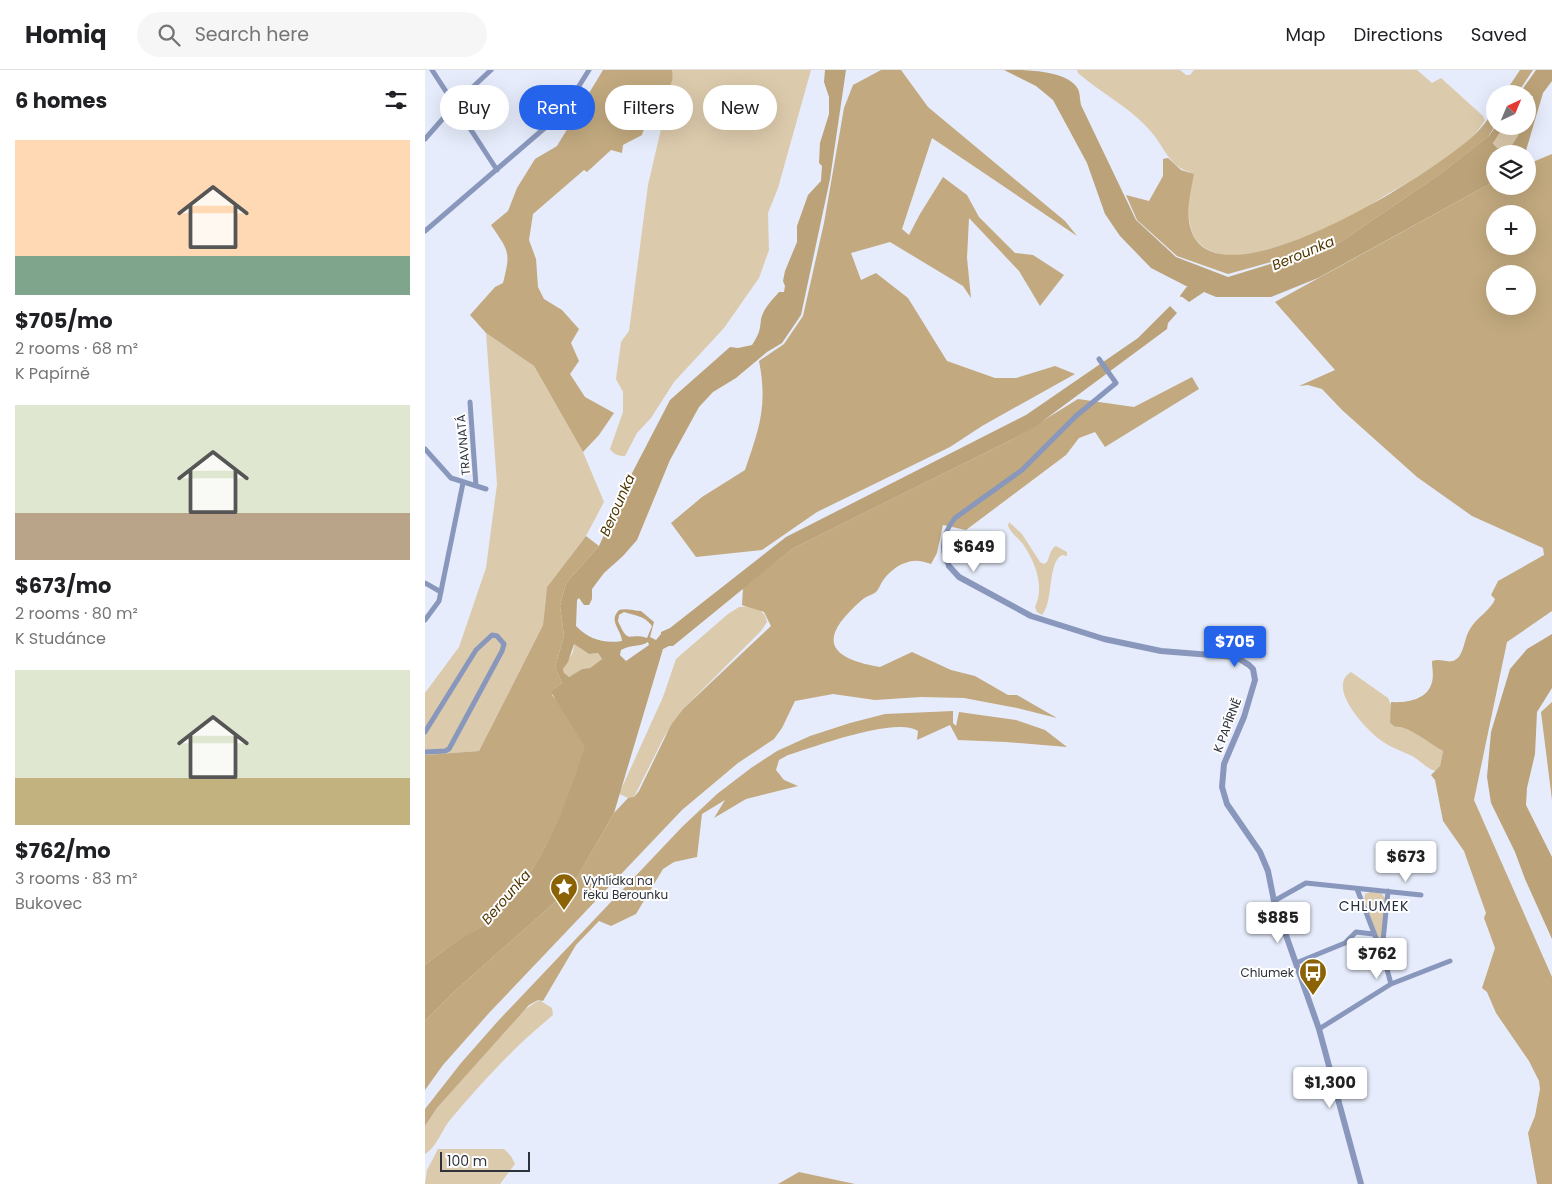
<!DOCTYPE html>
<meta charset="utf-8">
<style>
:root{--surface:#fff;--page:#f6f6f6;--text:#202124;--muted:#757577;--line:#e0e0e0;--accent:#2563eb}
body{margin:0;font-family:Poppins,sans-serif;background:var(--page);color:var(--text);height:100vh;display:flex;flex-direction:column;font-size:19px;white-space:nowrap}
*{box-sizing:border-box;margin:0}
p{font-size:16px;color:var(--muted)}
.icon{flex:none;width:28px;height:28px;fill:none;stroke:currentColor;stroke-width:2;stroke-linecap:round;stroke-linejoin:round}
.map{position:relative;flex:1;overflow:hidden}
.sheet{display:flex;flex-direction:column;background:var(--surface);width:425px}
.sheet>*{flex:none}
.hud{position:absolute;left:15px;top:15px;width:475px;height:45px;display:flex;gap:10px}
.needle{width:32px;rotate:44deg}
.tools{position:absolute;left:1061px;top:15px;display:grid;gap:10px}
.tools a{display:grid;place-items:center;width:50px;height:50px;border-radius:50%;background:var(--surface);box-shadow:0 5px 20px #0002;font-size:25px}
.scale{position:absolute;left:15px;bottom:12px;width:90px;box-sizing:border-box;padding-left:5px;border:2px solid #2e323b;border-top:0;font-size:14px;line-height:18px;white-space:nowrap;color:#2e323b;-webkit-text-stroke:4px #fff;paint-order:stroke}
.price{position:absolute;translate:-50% -42px;padding:0 11px;border-radius:5px;background:#fff;color:#222;font-size:16px;line-height:32px;filter:drop-shadow(0 1px 2px #0008)}
.price::after{content:'';position:absolute;left:50%;top:30px;width:15px;height:11px;margin-left:-8px;background:inherit;clip-path:polygon(0 0,100% 0,50% 100%)}
.price.selected{background:var(--accent);color:#fff}
ul{padding:0;list-style:none}
li{display:grid;align-content:center;gap:10px;height:265px;padding:0 15px}
li span{display:grid;place-items:center;height:155px;border-radius:0px;color:#555}
li>.icon{margin-inline-start:auto}
span .icon{width:90px;height:90px;fill:#fffc;stroke-width:1}
li b{font-size:21px}
h2{display:flex;justify-content:space-between;align-items:center;height:60px;padding:0 15px;font-size:21px}
.tag{padding:0 18px;border-radius:22px;background:var(--surface);box-shadow:0 5px 20px #0002;font-size:18px;line-height:45px}
.tag.selected{background:var(--accent);color:#fff}
header{display:flex;align-items:center;gap:30px;box-sizing:border-box;height:70px;padding:0 25px;background:var(--surface);border-bottom:1px solid var(--line)}
header strong{font-size:24px}
nav{display:flex;gap:28px;margin-inline-start:auto;font-size:18px}
.search{width:350px;height:45px;background:var(--page);display:flex;align-items:center;gap:12px;box-sizing:border-box;padding:0 18px;border-radius:28px;color:var(--muted);font-size:19px}
main{display:flex;flex:1;min-height:0}
.map>svg:first-child{display:block}
.green{fill:#dccaac}
.forest{fill:#c2a97f;fill-rule:evenodd}
.water{fill:#bba278;fill-rule:evenodd}
.lines{fill:none;stroke-linecap:round;stroke-linejoin:round}
.stream{stroke:#bba278;stroke-width:2}
.minor{stroke:#8897bb;stroke-width:5}
.tertiary{stroke:#8897bb;stroke-width:6}
.labels{text-anchor:middle;dominant-baseline:central;stroke-width:4;stroke-linejoin:round;paint-order:stroke}
.street-label{font-size:12px;fill:#2e323b;stroke:#fff}
.poi-label{font-size:12px;fill:#2e323b;stroke:#fff;text-anchor:start}
.water-label{font-size:14px;font-style:italic;fill:#4f3600;stroke:#fff}
.neighbourhood-label{font-size:14px;letter-spacing:1px;fill:#252d3f;stroke:#fff}
</style>
<header>
<strong>Homiq</strong>
<div class="search"><svg class="icon" aria-label="search" viewBox="0 0 24 24"><circle cx="10" cy="10" r="6"/><path d="M15 15l6 6"/></svg>Search here</div>
<nav><a>Map</a><a>Directions</a><a>Saved</a></nav>
</header>
<main>
<section class="sheet">
<h2>6 homes<svg class="icon" aria-label="filters" viewBox="0 0 24 24"><path d="M4 7h16M4 17h16"/><circle cx="9" cy="7" r="2"/><circle cx="15" cy="17" r="2"/></svg></h2>
<ul>
<li><span style="background:linear-gradient(#ffd9b3 75%,#7fa58c 0)"><svg class="icon" aria-label="home" viewBox="0 0 24 24"><path d="M3 11l9-7 9 7M6 9v11h12V9"/></svg></span><div><b>$705/mo</b><p>2 rooms · 68 m²</p><p>K Papírně</p></div></li>
<li><span style="background:linear-gradient(#dfe7d0 70%,#b9a48a 0)"><svg class="icon" aria-label="home" viewBox="0 0 24 24"><path d="M3 11l9-7 9 7M6 9v11h12V9"/></svg></span><div><b>$673/mo</b><p>2 rooms · 80 m²</p><p>K Studánce</p></div></li>
<li><span style="background:linear-gradient(#dfe7d0 70%,#c2b280 0)"><svg class="icon" aria-label="home" viewBox="0 0 24 24"><path d="M3 11l9-7 9 7M6 9v11h12V9"/></svg></span><div><b>$762/mo</b><p>3 rooms · 83 m²</p><p>Bukovec</p></div></li>
</ul>
</section>
<div class="map">
<svg width="1127" height="1114" viewBox="0 0 1127 1114">
<rect width="100%" height="100%" fill="#e6ecfb"/>
<!-- green -->
<path class="green" d="M247 0H386L353 118 343 143 344 180 334 208 299 258 249 312 226 348 212 363 200 386C194 386 189 385 185 379L198 342V322L191 309 196 272 204 261 223 115 240 42 242 22 247 12Z
M652 0H755L761 5H765L769 0H992L1007 13 1016 8 1058 46 1060 50C1042 81 992 107 961 125 945 135 929 146 912 154 886 166 828 189 800 185 791 184 779 179 773 172 759 158 764 120 765 102 745 97 740 79 728 64 707 38 677 24 653 3Z
M1079 56H1099L1086 78H1072L1068 72Z
M61 263 109 296 158 382 179 432 161 466 122 517 118 555 54 681 0 685V623L34 577 61 498 72 414Z
M584 452 597 464 615 492 619 494 622 492C625 486 625 479 631 476L642 482V486L637 485C622 493 629 531 617 545L612 542 610 537C620 516 610 492 598 474 593 468 586 463 583 456Z
M324 536C333 539 340 541 342 552L336 561 258 639 239 667 209 727 206 729 194 724 238 627 251 589 303 544 314 537Z
M149 574 164 584 173 583 177 589 165 598 157 599 144 607 139 604 138 599 148 582Z
M926 602 963 628 967 638 965 653 970 657C983 655 1004 674 1018 681L1015 696 1012 701C1003 700 997 692 989 687 977 681 964 677 954 669 940 658 901 617 926 602Z
M945 822 956 823 961 829 956 877 939 832 940 824Z
M114 930 127 938 128 945C88 978 58 1011 25 1050 17 1060 11 1078 0 1084V1056L12 1038 98 941Z
M13 1079H79L86 1086 90 1094 75 1114H0L2 1100Z"/>
<!-- forest -->
<path class="forest" d="M178 0H247C250 20 239 18 234 31 233 33 233 36 233 39 230 47 220 53 217 65L198 75 197 83 186 80 162 102 159 100 108 144 104 170 111 189 113 217 119 229 137 240 154 259 146 273 154 291 145 304 160 327 189 343 174 365 158 382 109 296 61 263 45 245 70 217 78 213C86 181 84 182 66 155L83 141 92 118 110 89 132 76Z
M456 0H476L503 37 640 151 652 166 507 68 477 159 484 165 495 144 518 107 542 125 554 147 590 183 608 185 639 205 615 236 594 201 544 148 542 188 546 228 538 216 465 172 426 183 436 210 451 203 483 228 522 291 570 308H591L630 296 650 304 557 356 525 377 392 442 337 480 271 487 246 453 277 427 320 400C334 359 343 336 334 291L359 274 378 246 399 153 419 38 428 15Z
M1095 0H1108L1092 24H1079Z
M1070 38V56L1063 67 1015 104 914 173 803 204 752 186 712 150 701 125 724 131 738 106V89L743 88 756 100 769 104C765 125 758 151 771 170 812 228 1013 100 1049 65 1058 57 1064 48 1070 38Z
M1127 84V541L1082 572 1049 730 1127 907V1114H1112L1103 1063 1110 1046 1115 1019 1114 1011 1104 991 1071 943 1062 922 1057 918 1070 878 1059 848 1061 843 1039 781 1018 751 1010 710 1006 705 1015 696 1018 681C1004 674 983 655 970 657L965 653 966 632C981 633 1003 630 1007 612 1009 605 1007 598 1007 591 1017 588 1023 594 1030 590 1039 586 1039 568 1045 559 1051 548 1067 539 1070 529L1066 525 1073 511 1119 485 1118 478 1047 446 992 407 917 340 897 319 883 315 874 316 910 300 850 232 1070 111V116H1102L1103 94ZM1070 144H1102V176H1070ZM1070 204H1102V236H1070Z
M767 307 774 319 680 377 670 362 654 368 641 385 541 460 518 455 512 483 506 494C497 491 490 489 480 493 471 496 462 504 457 512 455 515 454 519 451 522 447 525 442 526 438 529 395 566 398 587 455 597L487 582 526 600 550 606 583 625H592L632 648 592 638 539 628 496 627 450 630 408 624 370 631 357 658 349 669 313 693 257 740 64 943 18 995 0 1020V951L31 920 146 818 189 743 203 728 209 727 214 721 246 655 258 639 346 556 339 542 317 535 318 518 367 479 588 369 653 329 709 337Z
M161 466 174 476 141 513 135 536 139 566 130 597 137 613 131 618 127 625 135 634 161 677C139 739 116 804 66 850 60 855 51 860 44 864 29 873 13 884 0 895V685L54 681 118 555 122 517Z
M1127 632V730L1116 642Z
M528 641V653L531 656 534 642 591 650 620 660 642 677 581 672 533 670 525 655 492 670 493 661C471 646 389 677 363 685L354 690 351 700 359 710 373 716 321 729 289 748 300 730 277 744 272 787 249 792 238 799 211 844 186 856 174 851 151 875 118 931 113 930 104 935 12 1038 0 1056V1039L36 993 73 951 257 757 292 724 326 698 352 681 385 666 425 653 460 644Z
M374 1102 430 1114H353Z"/>
<!-- water -->
<path class="water" d="M400 0H421L405 109 376 245 357 273 342 282 311 308 288 322 274 337 245 390 212 470 198 486 179 503 167 519V529L164 535H159L154 528 152 530 151 556C164 569 178 574 197 571 196 559 183 551 194 540 202 538 209 541 216 541L229 552 225 567 231 570 236 564V562L245 558 361 467 601 345 713 268 745 236 752 243 743 253 742 259 611 356 588 369 367 479 248 576H244L238 579 189 743 146 818 31 920 0 951V895C13 884 29 873 43 864 51 860 60 855 66 850 116 804 139 739 160 677L126 622 137 613 130 597 139 566 135 536 141 513 174 476 203 411 245 330 305 277 313 278 327 275C334 264 335 261 336 249 338 239 348 229 354 222H359L360 216 358 211 360 201 372 172V156L383 125 396 111 397 96 394 93 395 73 404 44V27L399 12ZM199 542C210 546 219 545 227 556L222 568C203 562 204 576 193 551L194 545ZM223 572 224 575 201 591 195 585 196 580C206 574 216 577 223 572ZM149 574 164 584 173 583 177 589 165 598 157 599 144 607 139 603 138 599 143 592Z
M579 0C601 0 642 0 653 19 655 23 655 30 656 35L711 150 751 187 803 207 914 173 1015 104 1064 66 1071 56H1079L1068 73 1072 78 1086 77 1099 56H1102C1102 46 1109 36 1108 26L1094 24 1111 0H1127V11L1118 23 1100 84H1070V111L893 208 846 227H791L779 222 764 232 756 226 763 217 726 198 695 166 680 144 662 93 628 30 611 16Z
M1127 564V618L1112 642 1110 684 1102 718 1101 735 1127 787V869L1100 809 1090 782 1066 733 1062 707 1066 662 1085 599 1102 579Z"/>
<g class="lines">
<!-- stream -->
<path class="stream" d="M756 226 762 218 764 219"/>
<!-- minor -->
<path class="minor" d="M7 0 72 100
M0 69 35 29 66 0
M0 161 129 50 144 32 164 0
M45 332 51 416
M0 379 26 408 61 419
M524 496C514 478 518 463 530 448L597 400 651 346 691 313 674 289
M0 513 16 522
M0 550 14 531 38 413
M0 662 51 580 67 565 72 566 79 574 77 581 24 679 20 681 0 682
M932 819 956 881
M963 821 957 881 966 914
M849 831 881 813 996 825
M871 893 920 873 931 862 948 864
M894 959 966 914 1025 891"/>
<!-- tertiary -->
<path class="tertiary" d="M524 496 534 507 606 546 679 569 736 581 811 587 824 595 828 599 830 610 819 647 799 694 797 717 802 734 835 782 843 801 849 831 894 959 936 1114"/>
</g>
<!-- icons -->
<defs>
<g id="sight-pin" transform="scale(1.4375)"><path d="M0 17L-7.5 6A9.5 9.5 0 1 1 7.5 6Z" fill="#8b6304" stroke="#fff"/><path d="M0-6L1.8-2.2L6-1.7L2.9 1.2L3.7 5.4L0 3.3L-3.7 5.4L-2.9 1.2L-6-1.7L-1.8-2.2Z" fill="#fff"/></g>
<g id="bus-pin" transform="scale(1.4375)"><path d="M0 17L-7.5 6A9.5 9.5 0 1 1 7.5 6Z" fill="#8b6304" stroke="#fff"/><path d="M-5-6H5V4H4V6H2V4H-2V6H-4V4H-5ZM-3.5-4V0h7V-4ZM-3.5 1.2v1.5H-2V1.2ZM2 1.2v1.5H3.5V1.2Z" fill="#fff"/></g>
</defs>
<g fill-rule="evenodd">
<use href="#sight-pin" x="139" y="817"/>
<use href="#bus-pin" x="888" y="902"/>
</g>
<g class="labels">
<!-- street labels -->
<g class="street-label">
<text transform="translate(38 375) rotate(-95)">TRAVNATÁ</text>
<text transform="translate(802 655) rotate(-69)">K PAPÍRNĚ</text>
</g>
<!-- poi labels -->
<g class="poi-label">
<text x="158" y="810">Vyhlídka na<tspan x="158" dy="14">řeku Berounku</tspan></text>
<text x="869" y="902" text-anchor="end">Chlumek</text>
</g>
<!-- water labels -->
<g class="water-label">
<text transform="translate(878 183) rotate(-23)">Berounka</text>
<text transform="translate(192 435) rotate(-66)">Berounka</text>
<text transform="translate(81 827) rotate(-49)">Berounka</text>
</g>
<!-- neighbourhood labels -->
<g class="neighbourhood-label">
<text x="949" y="836">CHLUMEK</text>
</g>
</g>
</svg>
<div class="tools">
<a><svg class="needle" viewBox="-14 -14 28 28"><path d="M0-13l5 13h-10z" fill="#e53935"/><path d="M0 13l5-13h-10z" fill="#757577"/></svg></a>
<a><svg class="icon" aria-label="layers" viewBox="0 0 24 24"><path d="M12 4l9 5-9 5-9-5zM3 14l9 5 9-5"/></svg></a>
<a>+</a>
<a>−</a>
</div>
<div class="scale">100 m</div>
<b class="price" style="left:549px;top:503px">$649</b>
<b class="price selected" style="left:810px;top:598px">$705</b>
<b class="price" style="left:981px;top:813px">$673</b>
<b class="price" style="left:853px;top:874px">$885</b>
<b class="price" style="left:952px;top:910px">$762</b>
<b class="price" style="left:905px;top:1039px">$1,300</b>
<div class="hud">
<a class="tag">Buy</a>
<a class="tag selected">Rent</a>
<a class="tag">Filters</a>
<a class="tag">New</a>
</div>
</div>
</main>
